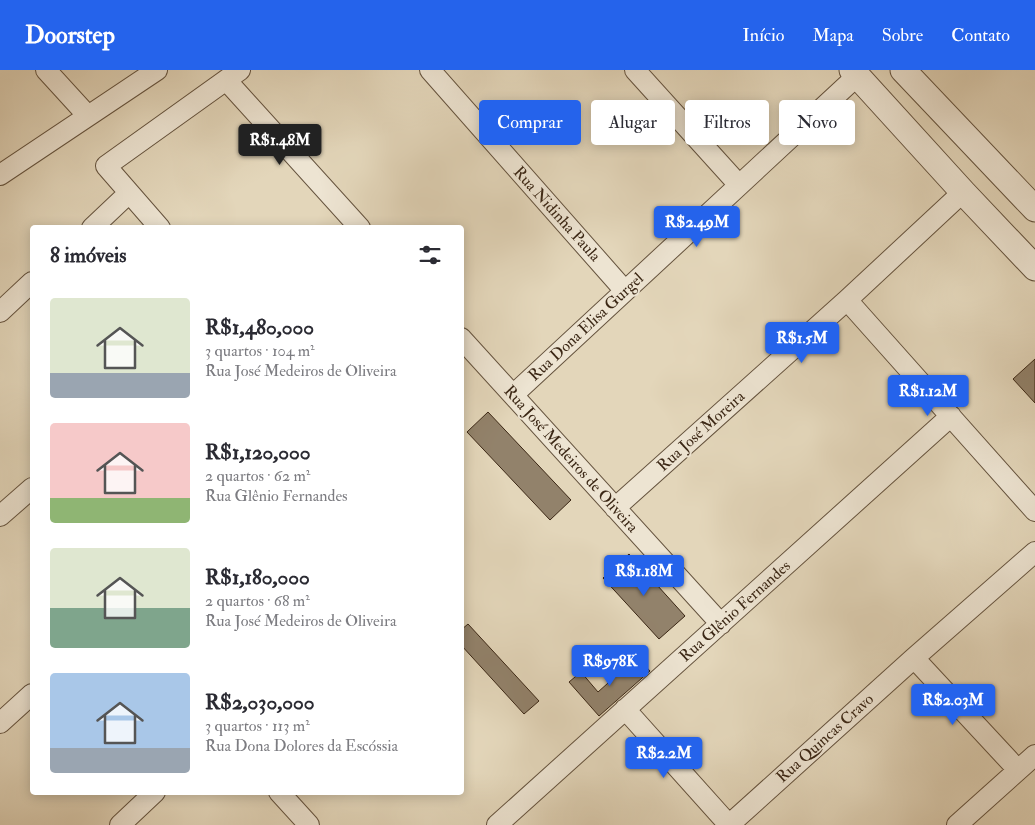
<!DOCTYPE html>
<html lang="pt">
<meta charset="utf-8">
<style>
:root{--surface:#fff;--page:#f2f2f3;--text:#2b2b33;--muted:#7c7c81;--accent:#2563eb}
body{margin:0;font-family:"IM FELL Double Pica",serif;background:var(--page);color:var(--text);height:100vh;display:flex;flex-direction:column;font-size:19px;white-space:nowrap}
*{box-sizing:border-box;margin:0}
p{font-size:16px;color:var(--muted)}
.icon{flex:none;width:28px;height:28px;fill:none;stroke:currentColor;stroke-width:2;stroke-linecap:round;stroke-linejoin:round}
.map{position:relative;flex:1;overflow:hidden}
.panel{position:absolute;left:30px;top:155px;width:434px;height:570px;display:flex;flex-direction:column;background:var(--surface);border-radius:5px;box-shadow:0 2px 12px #0003}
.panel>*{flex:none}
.top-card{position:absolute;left:479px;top:30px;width:475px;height:45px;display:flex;gap:10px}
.price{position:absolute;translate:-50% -42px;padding:0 11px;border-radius:5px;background:var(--accent);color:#fff;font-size:16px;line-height:32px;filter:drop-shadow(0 1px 2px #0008)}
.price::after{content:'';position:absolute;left:50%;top:30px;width:15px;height:11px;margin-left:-8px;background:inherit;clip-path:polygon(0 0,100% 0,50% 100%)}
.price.active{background:#222;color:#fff}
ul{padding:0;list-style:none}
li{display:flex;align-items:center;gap:15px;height:125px;padding:0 20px}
li span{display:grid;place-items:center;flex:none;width:140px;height:100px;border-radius:5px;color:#555}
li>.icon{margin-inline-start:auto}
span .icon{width:60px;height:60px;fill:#fffc;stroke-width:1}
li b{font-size:21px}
h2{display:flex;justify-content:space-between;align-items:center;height:60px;padding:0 20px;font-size:21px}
.pill{padding:0 18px;border-radius:5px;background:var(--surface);box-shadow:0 2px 12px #0003;font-size:18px;line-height:45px}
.pill.active{background:var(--accent);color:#fff}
header{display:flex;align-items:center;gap:30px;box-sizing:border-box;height:70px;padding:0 25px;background:var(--accent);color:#fff}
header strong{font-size:24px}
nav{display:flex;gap:28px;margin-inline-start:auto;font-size:18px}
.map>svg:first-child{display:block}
.building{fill:#92826b;stroke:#3b2715}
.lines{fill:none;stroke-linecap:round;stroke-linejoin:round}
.minor-casing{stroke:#65533e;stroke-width:22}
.tertiary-casing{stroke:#65533e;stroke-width:27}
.minor{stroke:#ede4d2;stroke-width:20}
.tertiary{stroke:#ede4d2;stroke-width:25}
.labels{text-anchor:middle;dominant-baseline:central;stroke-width:4;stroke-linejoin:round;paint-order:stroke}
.street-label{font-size:16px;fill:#3b2715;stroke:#ede4d2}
</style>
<header>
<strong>Doorstep</strong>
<nav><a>Início</a><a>Mapa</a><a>Sobre</a><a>Contato</a></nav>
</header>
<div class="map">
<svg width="1035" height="755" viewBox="0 0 1035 755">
<rect width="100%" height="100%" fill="#e3d6ba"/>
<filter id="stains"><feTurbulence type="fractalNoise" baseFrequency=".004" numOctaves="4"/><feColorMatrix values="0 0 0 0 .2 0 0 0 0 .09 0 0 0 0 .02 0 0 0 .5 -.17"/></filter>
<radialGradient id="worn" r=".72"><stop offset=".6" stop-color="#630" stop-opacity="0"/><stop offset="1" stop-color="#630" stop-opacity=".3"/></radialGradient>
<!-- building -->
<path class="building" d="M1035 289V333L1013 309Z
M488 342 571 430 550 450 467 362Z
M629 484 685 546 659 569 603 508Z
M468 554 539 631 524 644 461 575V560Z
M637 587 650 601 599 646 569 612 581 602 598 622Z"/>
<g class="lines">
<!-- minor casing -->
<g class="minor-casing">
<path id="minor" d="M46 0 88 46
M430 0 625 221
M635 0 739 115
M226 10 360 158
M0 105 157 0
M92 158 129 123
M160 158 106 96 240 0
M847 230 1035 441
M0 242 32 212
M461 268 721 554
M513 325 857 6
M615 438 847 230 963 122
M0 446 32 418
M914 588 1018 700
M625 639 729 755
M0 653 32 624
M279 722 309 755
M120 755 155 722
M497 755 951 346
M729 755 914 588 1035 482
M957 755 1035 685"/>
</g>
<!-- tertiary casing -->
<g class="tertiary-casing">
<path id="tertiary" d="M852 0 963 122 1035 198
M903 0 1035 139"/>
</g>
<!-- minor -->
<use href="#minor" class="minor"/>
<!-- tertiary -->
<use href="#tertiary" class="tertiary"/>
</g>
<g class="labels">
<!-- street labels -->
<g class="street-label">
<text transform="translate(557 144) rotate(48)">Rua Nidinha Paula</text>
<text transform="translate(586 257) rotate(-43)">Rua Dona Elisa Gurgel</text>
<text transform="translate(701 361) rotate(-42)">Rua José Moreira</text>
<text transform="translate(571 389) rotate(48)">Rua José Medeiros de Oliveira</text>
<text transform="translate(735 541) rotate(-42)">Rua Glênio Fernandes</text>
<text transform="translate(825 668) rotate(-42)">Rua Quincas Cravo</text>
</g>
</g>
<rect width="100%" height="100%" filter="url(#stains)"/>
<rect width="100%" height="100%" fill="url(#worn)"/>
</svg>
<b class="price active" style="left:280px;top:96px">R$1.48M</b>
<b class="price" style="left:697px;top:178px">R$2.49M</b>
<b class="price" style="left:802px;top:294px">R$1.5M</b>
<b class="price" style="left:928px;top:347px">R$1.12M</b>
<b class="price" style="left:644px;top:527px">R$1.18M</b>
<b class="price" style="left:610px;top:617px">R$978K</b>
<b class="price" style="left:953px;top:656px">R$2.03M</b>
<b class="price" style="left:664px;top:709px">R$2.2M</b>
<div class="top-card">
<a class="pill active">Comprar</a>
<a class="pill">Alugar</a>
<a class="pill">Filtros</a>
<a class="pill">Novo</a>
</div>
<section class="panel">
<h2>8 imóveis<svg class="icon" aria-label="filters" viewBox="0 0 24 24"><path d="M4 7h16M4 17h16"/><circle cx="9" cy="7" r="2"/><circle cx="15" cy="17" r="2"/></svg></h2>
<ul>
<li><span style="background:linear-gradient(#dfe7d0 75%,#9aa5b1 0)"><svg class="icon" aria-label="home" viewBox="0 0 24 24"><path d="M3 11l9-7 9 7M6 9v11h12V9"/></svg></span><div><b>R$1,480,000</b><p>3 quartos · 104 m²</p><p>Rua José Medeiros de Oliveira</p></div></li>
<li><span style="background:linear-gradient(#f6c9c9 75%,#8fb573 0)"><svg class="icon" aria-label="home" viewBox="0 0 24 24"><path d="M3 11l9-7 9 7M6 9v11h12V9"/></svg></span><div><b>R$1,120,000</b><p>2 quartos · 62 m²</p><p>Rua Glênio Fernandes</p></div></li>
<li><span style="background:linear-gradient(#dfe7d0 60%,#7fa58c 0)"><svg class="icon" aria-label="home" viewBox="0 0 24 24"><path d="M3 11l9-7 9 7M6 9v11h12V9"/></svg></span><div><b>R$1,180,000</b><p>2 quartos · 68 m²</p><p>Rua José Medeiros de Oliveira</p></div></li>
<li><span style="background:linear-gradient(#a9c7e8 75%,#9aa5b1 0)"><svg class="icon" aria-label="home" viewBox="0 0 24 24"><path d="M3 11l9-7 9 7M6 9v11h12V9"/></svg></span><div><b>R$2,030,000</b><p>3 quartos · 113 m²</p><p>Rua Dona Dolores da Escóssia</p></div></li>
</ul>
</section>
</div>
